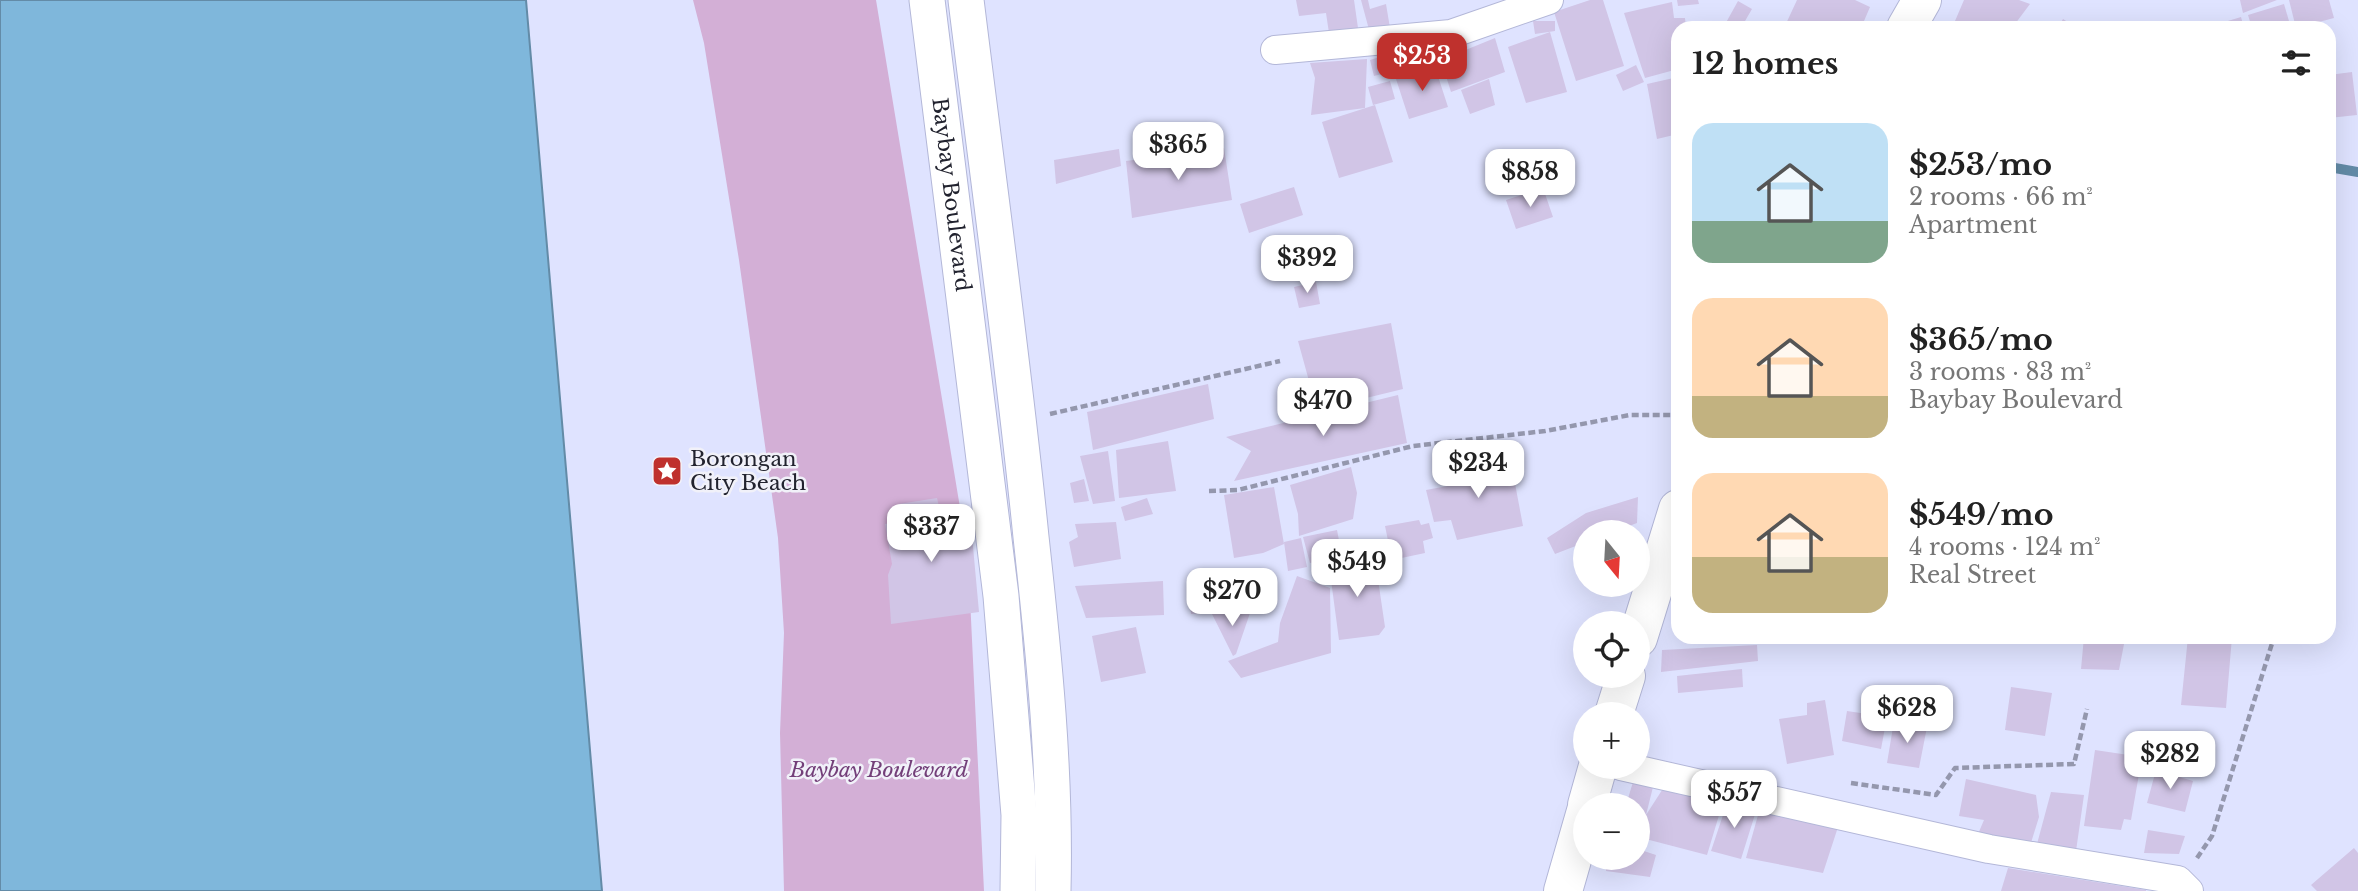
<!DOCTYPE html>
<meta charset="utf-8">
<style>
:root{--surface:#fff;--page:#f6f6f6;--text:#222;--muted:#767676;--accent:#bf312d}
body{margin:0;font-family:"Libre Baskerville",serif;background:var(--page);color:var(--text);height:100vh;display:flex;flex-direction:column;font-size:26px;white-space:nowrap}
*{box-sizing:border-box;margin:0}
p{font-size:23px;color:var(--muted)}
.icon{flex:none;width:38px;height:38px;fill:none;stroke:currentColor;stroke-width:2;stroke-linecap:round;stroke-linejoin:round}
.map{position:relative;flex:1;overflow:hidden}
.side{position:absolute;left:1671px;top:21px;width:665px;height:623px;display:flex;flex-direction:column;background:var(--surface);border-radius:21px;box-shadow:0 7px 28px #0002}
.side>*{flex:none}
.needle{width:46px;rotate:162deg}
.fabs{position:absolute;left:1573px;top:520px;display:grid;gap:14px}
.fabs a{display:grid;place-items:center;width:77px;height:77px;border-radius:50%;background:var(--surface);box-shadow:0 7px 28px #0002;font-size:35px}
.price{position:absolute;translate:-50% -60px;padding:0 16px;border-radius:14px;background:#fff;color:#222;font-size:23px;line-height:46px;filter:drop-shadow(0 2px 4px #0008)}
.price::after{content:'';position:absolute;left:50%;top:42px;width:21px;height:16px;margin-left:-10px;background:inherit;clip-path:polygon(0 0,100% 0,50% 100%)}
.price.current{background:var(--accent);color:#fff}
ul{padding:0;list-style:none}
li{display:flex;align-items:center;gap:21px;height:175px;padding:0 21px}
li span{display:grid;place-items:center;flex:none;width:196px;height:140px;border-radius:21px;color:#555}
li>.icon{margin-inline-start:auto}
span .icon{width:84px;height:84px;fill:#fffc;stroke-width:1}
li b{font-size:30px}
h2{display:flex;justify-content:space-between;align-items:center;height:84px;padding:0 21px;font-size:30px}
.map>svg:first-child{display:block}
.green{fill:#d3afd6}
.water{fill:#7fb7db;stroke:#638ba7;stroke-width:2}
.lines{fill:none;stroke-linecap:round;stroke-linejoin:round}
.stream{stroke:#638ba7;stroke-width:10}
.building{fill:#d1c5e6}
.minor-casing{stroke:#b3b7d8;stroke-width:30}
.tertiary-casing{stroke:#b3b7d8;stroke-width:37}
.primary-casing{stroke:#b3b7d8;stroke-width:40}
.path{stroke:#9497ad;stroke-width:4.5;stroke-dasharray:7 3.5;stroke-linecap:butt}
.minor{stroke:#fff;stroke-width:28}
.tertiary{stroke:#fff;stroke-width:35}
.primary{stroke:#fff;stroke-width:38}
.labels{text-anchor:middle;dominant-baseline:central;stroke-width:5;stroke-linejoin:round;paint-order:stroke}
.street-label{font-size:21px;fill:#22232f;stroke:#f1f1f9}
.poi-label{font-size:21px;fill:#22232f;stroke:#f1f1f9;text-anchor:start}
.park-label{font-size:21px;font-style:italic;fill:#733f79;stroke:#f1f1f9}
</style>
<div class="map">
<svg width="2358" height="891" viewBox="0 0 2358 891">
<rect width="100%" height="100%" fill="#dfe3ff"/>
<!-- green -->
<path class="green" d="M693 0H876L968 556 984 891H784L780 733 784 633 778 538 739 260 704 43Z"/>
<!-- water -->
<path class="water" d="M0 0H526L602 891H0Z"/>
<g class="lines">
<!-- stream -->
<path class="stream" d="M2329 167 2358 172"/>
</g>
<!-- building -->
<path class="building" d="M1296 0H1354L1358 28 1329 33 1326 13 1299 16Z
M1361 0H1368L1370 9 1386 4 1391 34 1371 37Z
M1590 0H1603L1624 66 1576 81 1554 12Z
M1677 0H1698L1699 4 1678 6Z
M1797 0H1855L1870 7 1861 28H1784Z
M1964 0H2019L2030 4 2012 28H1952Z
M2240 0H2277L2243 13Z
M2289 0H2329L2334 18 2296 28Z
M1738 1 1752 9 1741 28H1723Z
M1672 2 1674 18H1685L1686 28H1678V69L1645 78 1624 13Z
M2284 4 2291 28H2252L2248 15Z
M2241 17 2244 28H2208V27Z
M2063 19 2077 28H2058Z
M1533 21H1555V31L1535 34Z
M1550 32 1567 92 1526 103 1508 47Z
M1495 38 1505 72 1451 92 1441 60Z
M1434 41 1439 64 1416 71 1410 48Z
M1386 55 1390 72 1374 76 1370 60Z
M1367 59 1365 108 1311 115 1315 78 1310 63Z
M1636 65 1644 82 1623 91 1616 75Z
M1435 67 1448 107 1409 119 1396 79Z
M2352 72 2357 115 2329 118V75Z
M1678 77V134L1657 139 1647 84Z
M1489 79 1495 105 1470 114 1461 90Z
M1390 81 1395 99 1373 105 1368 87Z
M1375 105 1393 162 1339 178 1322 122Z
M1224 148 1232 200 1132 218 1126 161Z
M1119 149 1121 166 1056 184 1054 160Z
M1294 187 1303 215 1249 233 1240 204Z
M1543 188 1553 217 1516 229 1506 200Z
M1316 282 1320 304 1299 308 1294 287Z
M1391 323 1403 389 1317 410 1298 341Z
M1208 384 1214 419 1093 450 1087 412Z
M1398 395 1407 443 1234 481 1251 451 1226 437Z
M1168 441 1176 491 1119 498 1116 450Z
M1108 451 1115 501 1093 504 1080 456Z
M1510 457 1523 526 1457 540 1451 520 1434 522 1426 490 1453 485 1450 469Z
M1351 467 1357 493 1353 519 1299 536 1298 514 1290 485Z
M1084 479 1089 501 1074 503 1070 483Z
M1274 487 1284 544 1263 553 1234 558 1224 495Z
M1638 497 1637 523 1613 532H1586V542L1555 554 1547 538 1586 513Z
M937 498 941 515 970 514 979 612 891 624 888 575 892 564 885 524 902 522 899 504Z
M1147 498 1153 514 1125 521 1121 507Z
M1419 520 1421 525 1429 523 1433 538 1423 541 1425 553 1392 560 1385 526Z
M1116 522 1121 559 1074 567 1069 542 1078 537 1075 524Z
M1337 530 1342 556 1310 563 1303 537Z
M1301 538 1307 567 1288 571 1284 542Z
M1375 559 1385 627 1379 635 1339 640 1329 565Z
M1264 570 1267 607 1191 614 1187 577Z
M1297 576 1330 588 1331 653 1241 678 1228 661 1278 642 1280 623Z
M1163 581 1164 615 1086 618 1075 586Z
M1250 613 1236 654 1233 656 1212 614Z
M1136 627 1146 673 1101 682 1092 636Z
M2084 637 2125 639 2119 670 2081 669Z
M2188 637H2232L2226 708 2181 705Z
M1757 645 1758 661 1661 672 1662 650Z
M1742 669 1743 687 1678 693 1677 676Z
M2011 687 2052 693 2045 736 2005 730Z
M1825 700 1834 755 1787 764 1779 719 1807 715V703Z
M1847 711 1887 717 1881 749 1842 741Z
M1894 721 1927 727 1919 768 1887 763Z
M2095 750 2142 757 2131 820 2124 819 2121 830 2084 826Z
M2156 770 2193 781 2185 812 2147 803Z
M1966 779 2036 795 2039 817 2030 846 1978 834 1984 820 1959 816Z
M1633 782 1653 787 1646 815 1638 813V805H1626Z
M1664 787 1723 802 1707 855 1638 837 1646 815Z
M2051 792 2084 795 2076 851 2037 844Z
M1728 800 1757 808 1741 859 1711 851Z
M1760 808 1838 827 1823 873 1746 858Z
M2148 830 2185 836 2179 854 2144 853Z
M2354 848 2358 853V891H2317L2311 885Z
M1638 849 1656 855 1650 877 1606 871 1607 858H1638Z
M2008 868 2146 890V891H2001Z"/>
<g class="lines">
<!-- minor casing -->
<g class="minor-casing">
<path id="minor" d="M1275 50 1451 34 1549 0
M1621 766 1989 849 2178 880 2189 891"/>
</g>
<!-- tertiary casing -->
<g class="tertiary-casing">
<g id="tertiary">
<path id="s1" d="M927 0 1001 596 1019 815 1018 891"/>
<path d="M966 0C988 179 1013 358 1031 537 1044 655 1056 772 1053 891"/>
</g>
</g>
<!-- primary casing -->
<g class="primary-casing">
<path id="primary" d="M1906 28 1922 0
M1638 638 1678 509
M1614 714 1626 676
M1587 805 1598 766
M1563 891 1586 811"/>
</g>
<!-- path -->
<path class="path" d="M1050 414 1280 361
M1209 491 1238 490 1413 446 1545 431 1630 415H1671
M1851 783 1936 795 1955 768 2074 764 2087 709
M2197 858 2212 836 2274 637"/>
<!-- minor -->
<use href="#minor" class="minor"/>
<!-- tertiary -->
<use href="#tertiary" class="tertiary"/>
<!-- primary -->
<use href="#primary" class="primary"/>
</g>
<!-- icons -->
<defs>
<g id="sight-square" transform="scale(1.575)"><rect x="-9" y="-9" width="18" height="18" rx="4" fill="#bf312d" stroke="#f1f1f9"/><path d="M0-6L1.8-2.2L6-1.7L2.9 1.2L3.7 5.4L0 3.3L-3.7 5.4L-2.9 1.2L-6-1.7L-1.8-2.2Z" fill="#fff"/></g>
</defs>
<g fill-rule="evenodd">
<use href="#sight-square" x="667" y="471"/>
</g>
<g class="labels">
<!-- street labels -->
<g class="street-label">
<text stroke="none"><textPath href="#s1" startOffset="196">Baybay Boulevard</textPath></text>
</g>
<!-- poi labels -->
<g class="poi-label">
<text x="690" y="459">Borongan<tspan x="690" dy="24">City Beach</tspan></text>
</g>
<!-- park labels -->
<g class="park-label">
<text x="879" y="770">Baybay Boulevard</text>
</g>
</g>
</svg>
<div class="fabs">
<a><svg class="needle" viewBox="-14 -14 28 28"><path d="M0-13l5 13h-10z" fill="#e53935"/><path d="M0 13l5-13h-10z" fill="#767676"/></svg></a>
<a><svg class="icon" aria-label="locate" viewBox="0 0 24 24"><circle cx="12" cy="12" r="6"/><path d="M12 2v4M12 18v4M2 12h4M18 12h4"/></svg></a>
<a>+</a>
<a>−</a>
</div>
<b class="price current" style="left:1422px;top:93px">$253</b>
<b class="price" style="left:1178px;top:182px">$365</b>
<b class="price" style="left:1530px;top:209px">$858</b>
<b class="price" style="left:1307px;top:295px">$392</b>
<b class="price" style="left:1323px;top:438px">$470</b>
<b class="price" style="left:1478px;top:500px">$234</b>
<b class="price" style="left:931px;top:564px">$337</b>
<b class="price" style="left:1357px;top:599px">$549</b>
<b class="price" style="left:1232px;top:628px">$270</b>
<b class="price" style="left:1907px;top:745px">$628</b>
<b class="price" style="left:2170px;top:791px">$282</b>
<b class="price" style="left:1734px;top:830px">$557</b>
<section class="side">
<h2>12 homes<svg class="icon" aria-label="filters" viewBox="0 0 24 24"><path d="M4 7h16M4 17h16"/><circle cx="9" cy="7" r="2"/><circle cx="15" cy="17" r="2"/></svg></h2>
<ul>
<li><span style="background:linear-gradient(#bfe0f5 70%,#7fa58c 0)"><svg class="icon" aria-label="home" viewBox="0 0 24 24"><path d="M3 11l9-7 9 7M6 9v11h12V9"/></svg></span><div><b>$253/mo</b><p>2 rooms · 66 m²</p><p>Apartment</p></div></li>
<li><span style="background:linear-gradient(#ffd9b3 70%,#c2b280 0)"><svg class="icon" aria-label="home" viewBox="0 0 24 24"><path d="M3 11l9-7 9 7M6 9v11h12V9"/></svg></span><div><b>$365/mo</b><p>3 rooms · 83 m²</p><p>Baybay Boulevard</p></div></li>
<li><span style="background:linear-gradient(#ffd9b3 60%,#c2b280 0)"><svg class="icon" aria-label="home" viewBox="0 0 24 24"><path d="M3 11l9-7 9 7M6 9v11h12V9"/></svg></span><div><b>$549/mo</b><p>4 rooms · 124 m²</p><p>Real Street</p></div></li>
</ul>
</section>
</div>
